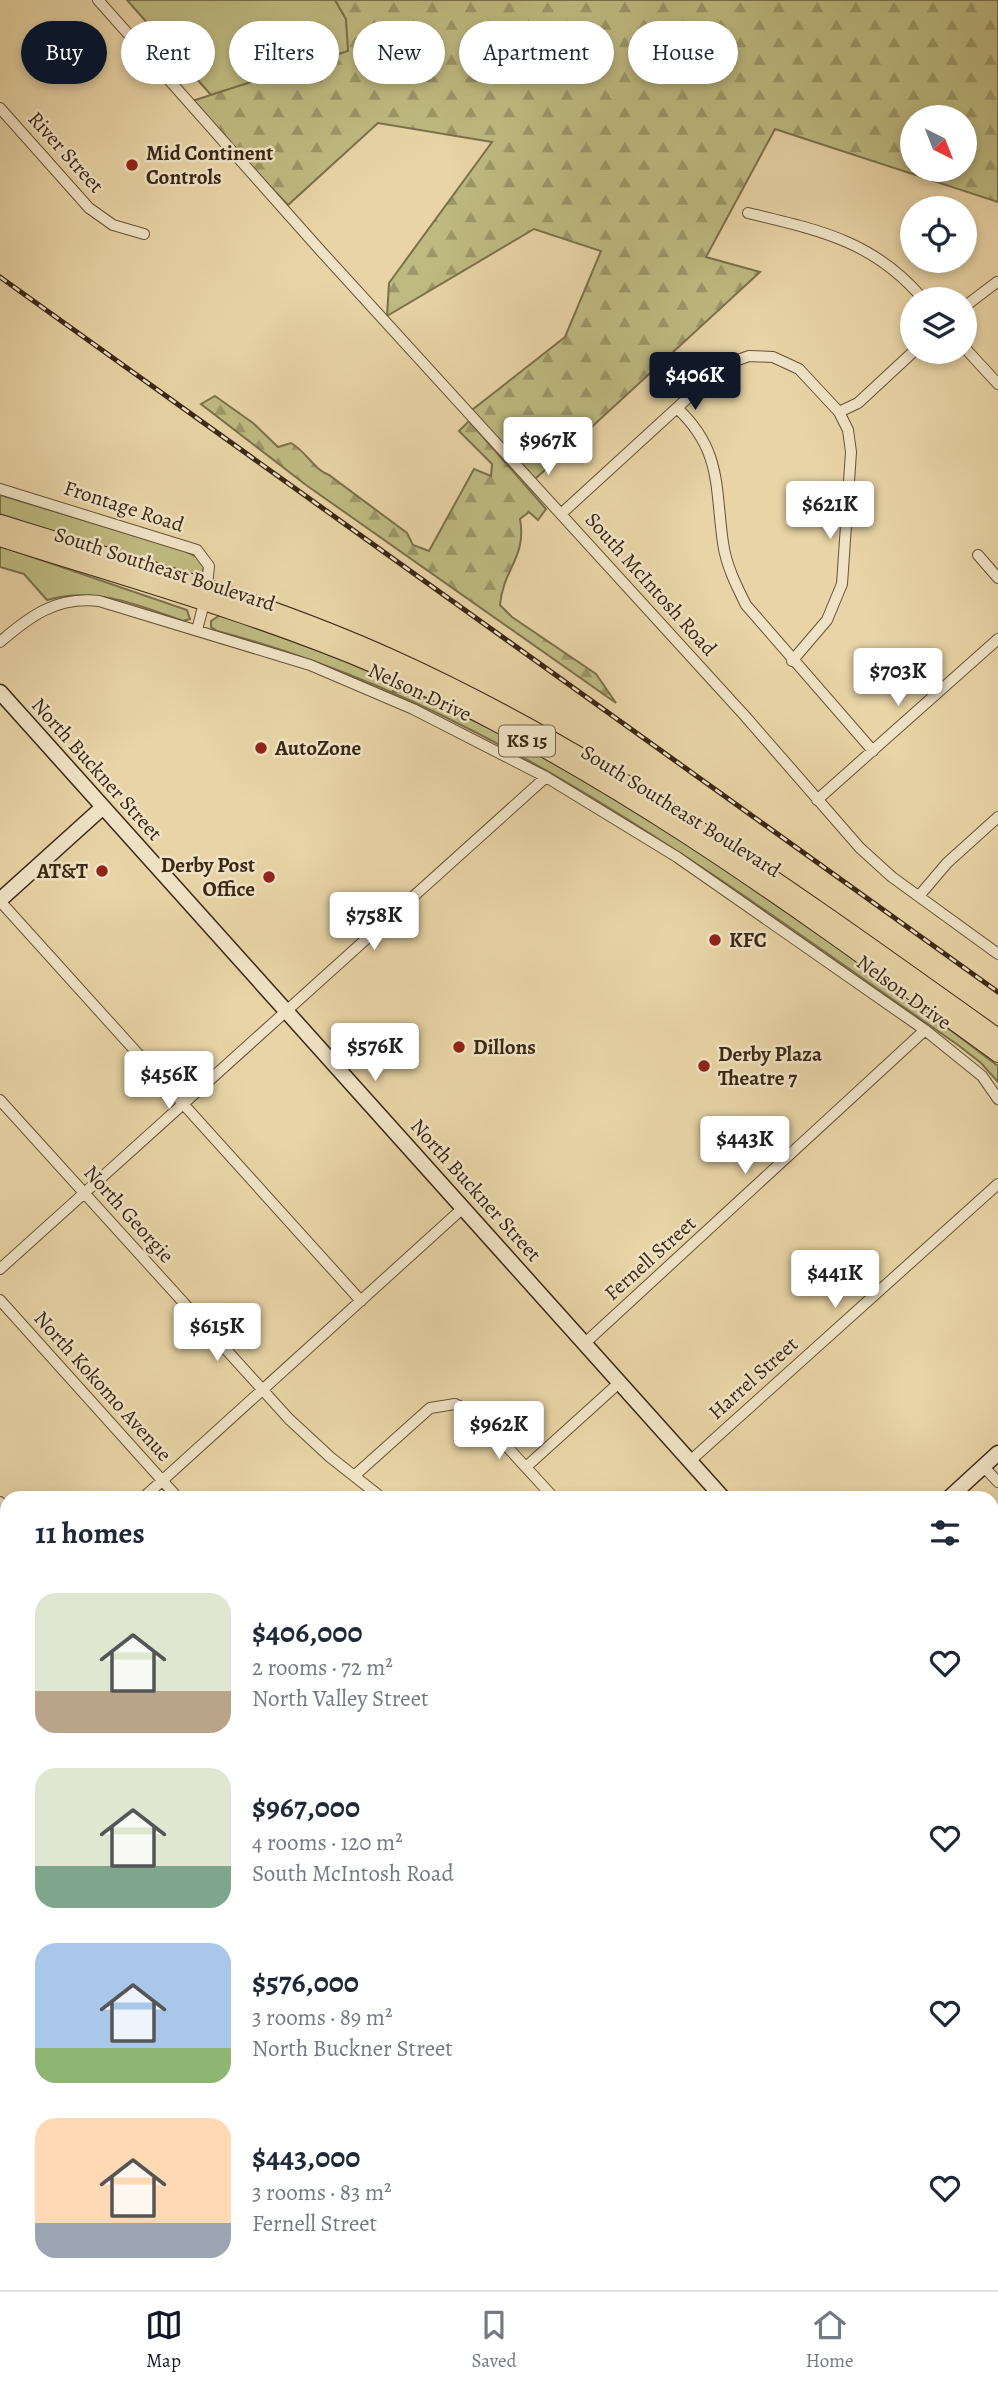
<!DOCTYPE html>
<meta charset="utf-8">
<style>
:root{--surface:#fff;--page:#f2f2f3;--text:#1f2937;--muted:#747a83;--line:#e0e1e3;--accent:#111827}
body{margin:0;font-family:Alegreya,serif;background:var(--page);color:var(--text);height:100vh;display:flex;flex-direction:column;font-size:26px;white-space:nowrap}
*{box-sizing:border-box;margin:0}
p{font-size:23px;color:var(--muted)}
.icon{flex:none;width:38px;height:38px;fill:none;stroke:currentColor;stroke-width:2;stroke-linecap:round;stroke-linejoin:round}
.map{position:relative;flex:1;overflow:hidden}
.sheet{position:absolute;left:0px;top:1491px;width:999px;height:800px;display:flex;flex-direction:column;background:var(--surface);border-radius:21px 21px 0 0;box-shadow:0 4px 10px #0003}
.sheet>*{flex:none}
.guide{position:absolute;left:21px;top:21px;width:957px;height:63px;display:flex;gap:14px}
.needle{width:46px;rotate:138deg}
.tools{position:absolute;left:900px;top:105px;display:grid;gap:14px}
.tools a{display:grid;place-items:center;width:77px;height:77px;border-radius:50%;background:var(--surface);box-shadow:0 4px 10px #0003;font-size:35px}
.price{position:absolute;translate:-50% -60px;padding:0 16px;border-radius:7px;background:#fff;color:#222;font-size:23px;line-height:46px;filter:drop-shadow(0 2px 4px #0008)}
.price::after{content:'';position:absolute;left:50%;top:42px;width:21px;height:16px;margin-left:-10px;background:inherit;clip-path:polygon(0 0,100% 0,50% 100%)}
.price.selected{background:var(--accent);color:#fff}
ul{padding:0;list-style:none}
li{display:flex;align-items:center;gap:21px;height:175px;padding:0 35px}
li span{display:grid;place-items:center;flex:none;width:196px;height:140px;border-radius:21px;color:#555}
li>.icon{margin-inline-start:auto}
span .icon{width:84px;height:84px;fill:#fffc;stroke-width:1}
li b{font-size:30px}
h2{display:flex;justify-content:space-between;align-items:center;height:84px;padding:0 35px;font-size:30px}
.tag{padding:0 24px;border-radius:32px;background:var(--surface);box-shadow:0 4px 10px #0003;font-size:24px;line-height:63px}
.tag.selected{background:var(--accent);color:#fff}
.dock{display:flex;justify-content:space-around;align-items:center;height:98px;border-top:2px solid var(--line);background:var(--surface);font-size:19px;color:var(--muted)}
.dock a{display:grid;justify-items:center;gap:4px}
.dock .selected{color:var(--accent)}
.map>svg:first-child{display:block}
.grass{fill:#beba81;stroke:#7c704b;stroke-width:2}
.forest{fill:url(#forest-firs);stroke:#7c704b;stroke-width:2;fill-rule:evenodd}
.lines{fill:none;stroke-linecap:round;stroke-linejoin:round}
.street-casing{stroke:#665239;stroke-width:12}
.secondary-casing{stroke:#3b2715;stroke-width:17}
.primary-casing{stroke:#3b2715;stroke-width:18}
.street{stroke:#f0e3c5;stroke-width:10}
.secondary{stroke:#f0e3c5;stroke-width:14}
.primary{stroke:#e8d4a6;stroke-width:16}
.rail-casing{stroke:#3b2715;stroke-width:5}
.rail{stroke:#f0e3c5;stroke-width:2.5;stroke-dasharray:8;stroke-linecap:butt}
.poi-dot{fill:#8f2418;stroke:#f0e3c5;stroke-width:2.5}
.labels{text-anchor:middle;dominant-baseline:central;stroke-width:5;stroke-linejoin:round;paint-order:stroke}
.shield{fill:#f0e3c5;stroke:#715f4a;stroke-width:2}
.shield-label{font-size:19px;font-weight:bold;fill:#3b2715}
.street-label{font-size:21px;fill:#3b2715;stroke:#f0e3c5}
.poi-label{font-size:21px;font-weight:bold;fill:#3b2715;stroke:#f0e3c5;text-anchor:start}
</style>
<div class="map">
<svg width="998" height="2290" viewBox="0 0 998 2290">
<defs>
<pattern id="forest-firs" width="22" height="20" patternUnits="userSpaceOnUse" patternTransform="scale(1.75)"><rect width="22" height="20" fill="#beba81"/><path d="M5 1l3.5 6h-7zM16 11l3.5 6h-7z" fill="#9c9768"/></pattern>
</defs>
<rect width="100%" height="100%" fill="#e8d4a6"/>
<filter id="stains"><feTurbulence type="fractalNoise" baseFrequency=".00286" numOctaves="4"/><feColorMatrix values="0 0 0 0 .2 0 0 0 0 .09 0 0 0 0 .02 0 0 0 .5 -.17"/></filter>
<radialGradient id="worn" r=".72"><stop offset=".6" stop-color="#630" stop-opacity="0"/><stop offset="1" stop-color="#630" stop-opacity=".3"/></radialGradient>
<!-- grass -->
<path class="grass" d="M127 0H335L346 19 349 51 211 95Z
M0 495 183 550 199 558 205 567 201 574 193 576 0 514Z
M0 546 187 610 190 619 183 621C138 605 95 586 47 600L24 574 0 567Z
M220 615 339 658 396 683 393 691 396 692 398 686 404 688C460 714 517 740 571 771 720 857 861 962 998 1066V1082L981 1063 958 1045C726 885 494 703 217 631L211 627V621Z"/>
<!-- forest -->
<path class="forest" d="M335 0H998V202L775 129 706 257 760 272 534 480 472 410 565 337 601 251 534 229 387 316 389 283 492 142 378 123 288 205 189 102 348 51 346 19ZM912 117H964V170H912Z
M215 396 253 423 278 447 291 443C307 452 313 469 329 475L407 533 413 545 429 551 474 469 491 476 492 464 459 431 469 421 546 509 538 520 529 512 520 519C527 557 503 569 500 605L512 617 596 674 616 703 306 485 201 404Z"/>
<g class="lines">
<!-- street casing -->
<g class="street-casing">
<path id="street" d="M98 0 320 250 745 716 860 848 892 877 998 954
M0 108 89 208 113 225 144 234
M748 213C819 230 874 241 923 299
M964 307 997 282
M964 347 998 384
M677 408C722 450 715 487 723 543 726 565 736 585 746 605L873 751
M839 412 858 403 913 352
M0 489 197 550 209 566 207 587
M561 514 703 384 735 361 749 356 773 357 799 369 839 412 848 430 851 452 842 584 827 620 792 661
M978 555 998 578
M197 630 204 603
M0 642C30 616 57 596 99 601L310 665 413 709 546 777 677 857 925 1030 982 1076 998 1099
M817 800 998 639
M919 896 947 863 998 817
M0 901 361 1301
M0 1100 289 1419 330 1457 382 1498
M0 1269 546 777
M0 1300 178 1498
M585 1343 925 1030
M690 1461 998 1184
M983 1466 998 1482
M526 1467 620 1382
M354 1476 430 1408 455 1404 478 1415 554 1498
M143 1498 463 1208
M0 1502 7 1510
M0 1628 7 1621
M0 1695 7 1700
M0 1843 7 1842
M992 1948 998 1951
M0 1965H7
M992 2080 998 2075
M0 2086H7
M992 2266 998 2261
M134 2284 137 2290
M245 2284 246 2290
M355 2284 356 2290
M486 2284 504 2290
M969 2290 975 2284"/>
</g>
<!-- secondary casing -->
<g class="secondary-casing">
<path id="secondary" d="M0 692 723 1498
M0 900 103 807
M949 1498 998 1453
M992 1802 998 1808
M74 2290 81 2284"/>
</g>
<!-- primary casing -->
<g class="primary-casing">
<path id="primary" d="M0 523C132 564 266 601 392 658 611 757 803 898 998 1037
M0 538C128 579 259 615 382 668 605 765 802 912 998 1054"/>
</g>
<!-- street -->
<use href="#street" class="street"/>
<!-- secondary -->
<use href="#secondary" class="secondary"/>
<!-- primary -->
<use href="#primary" class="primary"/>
<!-- rail casing -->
<g class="rail-casing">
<path id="rail" d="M0 277 998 992"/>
</g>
<!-- rail -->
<use href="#rail" class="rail"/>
</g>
<!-- markers -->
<g class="poi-dot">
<circle cx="132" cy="165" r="7"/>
<circle cx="261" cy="748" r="7"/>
<circle cx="102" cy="871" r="7"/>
<circle cx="269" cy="877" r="7"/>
<circle cx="715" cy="940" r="7"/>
<circle cx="459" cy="1047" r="7"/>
<circle cx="704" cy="1066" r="7"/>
</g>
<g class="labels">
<!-- shield labels -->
<rect class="shield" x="499" y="725.5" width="56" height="31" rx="5"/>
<g class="shield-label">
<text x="527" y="741">KS 15</text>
</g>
<!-- street labels -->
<g class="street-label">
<text transform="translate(66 152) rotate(48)">River Street</text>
<text transform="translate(124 506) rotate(18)">Frontage Road</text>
<text transform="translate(165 569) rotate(18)">South Southeast Boulevard</text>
<text transform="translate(651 584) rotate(48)">South McIntosh Road</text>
<text transform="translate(420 692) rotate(25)">Nelson Drive</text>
<text transform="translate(97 769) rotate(48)">North Buckner Street</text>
<text transform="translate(681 811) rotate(32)">South Southeast Boulevard</text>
<text transform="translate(904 992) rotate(36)">Nelson Drive</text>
<text transform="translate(476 1190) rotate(48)">North Buckner Street</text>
<text transform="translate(129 1214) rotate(48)">North Georgie</text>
<text transform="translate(650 1258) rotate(-42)">Fernell Street</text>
<text transform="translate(753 1378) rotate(-42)">Harrel Street</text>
<text transform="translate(103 1386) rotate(48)">North Kokomo Avenue</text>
</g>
<!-- poi labels -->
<g class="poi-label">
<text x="146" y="153">Mid Continent<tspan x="146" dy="24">Controls</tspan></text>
<text x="275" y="748">AutoZone</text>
<text x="255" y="865" text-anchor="end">Derby Post<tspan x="255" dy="24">Office</tspan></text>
<text x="88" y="871" text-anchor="end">AT&amp;T</text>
<text x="729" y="940">KFC</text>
<text x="473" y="1047">Dillons</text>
<text x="718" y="1054">Derby Plaza<tspan x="718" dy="24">Theatre 7</tspan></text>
</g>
</g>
<rect width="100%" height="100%" filter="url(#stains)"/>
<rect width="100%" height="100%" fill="url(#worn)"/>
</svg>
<div class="tools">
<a><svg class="needle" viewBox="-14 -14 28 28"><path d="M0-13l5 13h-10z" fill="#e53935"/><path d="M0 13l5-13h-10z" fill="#747a83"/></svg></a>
<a><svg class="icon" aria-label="locate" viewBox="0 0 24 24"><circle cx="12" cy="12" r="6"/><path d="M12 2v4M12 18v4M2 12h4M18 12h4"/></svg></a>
<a><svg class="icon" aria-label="layers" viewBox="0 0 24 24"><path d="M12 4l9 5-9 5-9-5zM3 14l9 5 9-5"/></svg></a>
</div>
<b class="price selected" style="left:695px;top:412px">$406K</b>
<b class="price" style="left:548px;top:477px">$967K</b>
<b class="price" style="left:830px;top:541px">$621K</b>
<b class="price" style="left:898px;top:708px">$703K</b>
<b class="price" style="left:374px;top:952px">$758K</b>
<b class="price" style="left:375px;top:1083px">$576K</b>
<b class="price" style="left:169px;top:1111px">$456K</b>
<b class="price" style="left:745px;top:1176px">$443K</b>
<b class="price" style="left:835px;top:1310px">$441K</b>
<b class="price" style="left:217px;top:1363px">$615K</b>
<b class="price" style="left:499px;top:1461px">$962K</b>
<div class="guide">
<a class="tag selected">Buy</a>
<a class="tag">Rent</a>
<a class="tag">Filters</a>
<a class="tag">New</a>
<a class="tag">Apartment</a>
<a class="tag">House</a>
</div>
<section class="sheet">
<h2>11 homes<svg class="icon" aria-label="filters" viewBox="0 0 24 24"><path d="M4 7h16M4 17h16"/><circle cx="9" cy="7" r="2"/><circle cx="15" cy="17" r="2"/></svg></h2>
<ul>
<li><span style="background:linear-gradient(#dfe7d0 70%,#b9a48a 0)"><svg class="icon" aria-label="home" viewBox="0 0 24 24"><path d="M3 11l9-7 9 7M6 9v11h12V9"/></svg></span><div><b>$406,000</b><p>2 rooms · 72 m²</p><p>North Valley Street</p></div><svg class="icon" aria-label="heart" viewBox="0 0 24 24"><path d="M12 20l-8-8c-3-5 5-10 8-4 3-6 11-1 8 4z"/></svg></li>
<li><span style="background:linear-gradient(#dfe7d0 70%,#7fa58c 0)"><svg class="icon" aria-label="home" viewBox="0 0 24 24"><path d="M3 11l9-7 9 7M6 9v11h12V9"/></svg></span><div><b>$967,000</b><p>4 rooms · 120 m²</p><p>South McIntosh Road</p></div><svg class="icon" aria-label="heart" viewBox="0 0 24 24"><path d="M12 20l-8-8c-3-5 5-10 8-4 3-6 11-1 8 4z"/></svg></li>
<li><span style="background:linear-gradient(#a9c7e8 75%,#8fb573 0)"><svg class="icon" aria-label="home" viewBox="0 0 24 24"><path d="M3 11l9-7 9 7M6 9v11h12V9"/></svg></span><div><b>$576,000</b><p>3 rooms · 89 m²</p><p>North Buckner Street</p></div><svg class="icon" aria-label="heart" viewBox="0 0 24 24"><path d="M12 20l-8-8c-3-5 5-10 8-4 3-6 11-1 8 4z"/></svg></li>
<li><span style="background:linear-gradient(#ffd9b3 75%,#9aa5b1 0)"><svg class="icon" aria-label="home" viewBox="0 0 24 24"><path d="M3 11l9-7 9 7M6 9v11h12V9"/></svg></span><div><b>$443,000</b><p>3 rooms · 83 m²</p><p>Fernell Street</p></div><svg class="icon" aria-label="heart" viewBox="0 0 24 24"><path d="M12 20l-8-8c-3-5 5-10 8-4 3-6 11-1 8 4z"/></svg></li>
</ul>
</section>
</div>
<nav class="dock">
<a class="selected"><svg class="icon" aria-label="map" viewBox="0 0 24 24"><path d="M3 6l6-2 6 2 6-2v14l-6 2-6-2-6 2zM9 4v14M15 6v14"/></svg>Map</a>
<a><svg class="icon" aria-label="saved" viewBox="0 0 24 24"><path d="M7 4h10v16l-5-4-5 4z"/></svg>Saved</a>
<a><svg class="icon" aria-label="home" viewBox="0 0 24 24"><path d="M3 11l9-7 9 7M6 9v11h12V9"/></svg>Home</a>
</nav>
